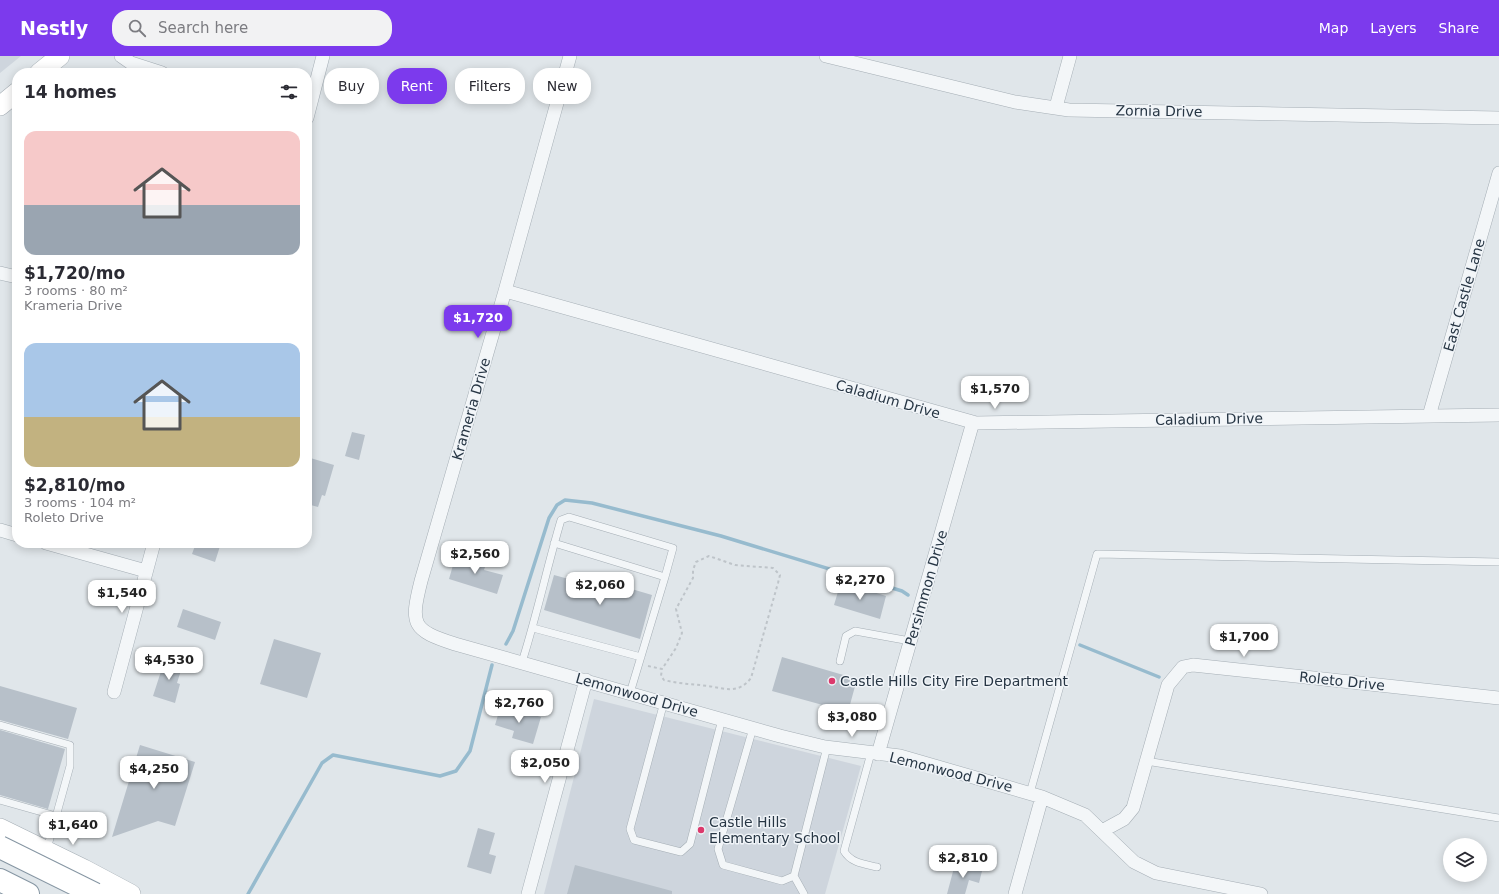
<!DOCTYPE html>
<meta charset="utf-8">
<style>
:root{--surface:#fff;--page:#f2f2f3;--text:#2b2b33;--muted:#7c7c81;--accent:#7c3aed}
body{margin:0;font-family:"DejaVu Sans",sans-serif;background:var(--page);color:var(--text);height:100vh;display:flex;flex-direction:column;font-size:15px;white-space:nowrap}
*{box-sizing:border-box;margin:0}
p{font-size:13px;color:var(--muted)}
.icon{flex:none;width:22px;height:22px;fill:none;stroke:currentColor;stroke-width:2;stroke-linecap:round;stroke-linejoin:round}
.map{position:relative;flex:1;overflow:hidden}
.details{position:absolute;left:12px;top:12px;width:300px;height:480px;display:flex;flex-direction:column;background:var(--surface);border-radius:16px;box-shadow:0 2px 10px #0003}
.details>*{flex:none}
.hud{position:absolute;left:324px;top:12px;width:380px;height:36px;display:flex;gap:8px}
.fabs{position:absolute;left:1443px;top:782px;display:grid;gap:8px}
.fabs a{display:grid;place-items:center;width:44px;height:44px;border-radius:50%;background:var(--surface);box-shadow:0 2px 10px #0003;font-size:20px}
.price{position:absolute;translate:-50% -34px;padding:0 9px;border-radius:8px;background:#fff;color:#222;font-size:13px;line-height:26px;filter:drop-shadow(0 1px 2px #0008)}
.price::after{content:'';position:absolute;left:50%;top:24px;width:12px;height:9px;margin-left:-6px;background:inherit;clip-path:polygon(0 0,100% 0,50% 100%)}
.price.current{background:var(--accent);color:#fff}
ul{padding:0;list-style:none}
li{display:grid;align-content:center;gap:8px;height:212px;padding:0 12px}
li span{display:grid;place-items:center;height:124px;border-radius:12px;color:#555}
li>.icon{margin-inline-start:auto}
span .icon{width:72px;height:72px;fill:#fffc;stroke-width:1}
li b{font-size:17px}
h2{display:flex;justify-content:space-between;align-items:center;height:48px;padding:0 12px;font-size:17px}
.chip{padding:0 14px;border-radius:16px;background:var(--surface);box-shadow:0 2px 10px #0003;font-size:14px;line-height:36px}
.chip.current{background:var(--accent);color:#fff}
header{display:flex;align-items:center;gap:24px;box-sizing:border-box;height:56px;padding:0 20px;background:var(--accent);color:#fff}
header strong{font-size:19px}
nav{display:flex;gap:22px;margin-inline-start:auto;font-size:14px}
.search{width:280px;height:36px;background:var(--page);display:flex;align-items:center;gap:10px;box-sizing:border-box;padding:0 14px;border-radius:16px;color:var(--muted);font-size:15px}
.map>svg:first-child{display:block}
.built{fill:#ced5dd}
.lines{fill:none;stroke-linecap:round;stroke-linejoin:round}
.stream{stroke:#97bbce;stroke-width:3.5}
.building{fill:#b7c0c9}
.service-casing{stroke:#a5aeb5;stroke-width:8}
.minor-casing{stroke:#a5aeb5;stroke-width:14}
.secondary-casing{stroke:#a5aeb5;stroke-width:20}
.motorway-casing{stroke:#8696a3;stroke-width:24}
.path{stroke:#bec4c9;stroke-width:2;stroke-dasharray:3 3;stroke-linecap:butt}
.service{stroke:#f3f6f8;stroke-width:7}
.minor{stroke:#f3f6f8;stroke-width:13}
.secondary{stroke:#fff;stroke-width:19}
.motorway{stroke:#fff;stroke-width:22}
.motorway-bridge-casing{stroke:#8696a3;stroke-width:24;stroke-linecap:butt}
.motorway-bridge{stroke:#fff;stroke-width:22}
.poi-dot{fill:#dc396c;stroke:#f0f4f8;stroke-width:1.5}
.labels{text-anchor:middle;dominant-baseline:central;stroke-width:3;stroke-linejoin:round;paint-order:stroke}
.street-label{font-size:14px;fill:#273644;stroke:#f0f4f8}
.poi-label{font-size:14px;fill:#273644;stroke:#f0f4f8;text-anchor:start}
</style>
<header>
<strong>Nestly</strong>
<div class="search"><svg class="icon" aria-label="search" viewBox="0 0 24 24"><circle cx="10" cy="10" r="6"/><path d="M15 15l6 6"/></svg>Search here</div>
<nav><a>Map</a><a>Layers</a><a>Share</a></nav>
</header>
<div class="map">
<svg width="1499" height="838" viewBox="0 0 1499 838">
<rect width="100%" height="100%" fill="#e0e6ea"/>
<!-- built -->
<path class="built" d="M0 0H21L0 17Z
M594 643 861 710 825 838H544Z"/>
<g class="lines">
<!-- stream -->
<path class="stream" d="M506 588 513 575 549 462 557 449 565 444 592 447 721 480 902 535 908 539
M1080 589 1159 621
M248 838 322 707 333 699 440 720 456 715 470 695 492 609"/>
</g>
<!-- building -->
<path class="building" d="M352 376 365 379 359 404 345 400Z
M307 401 334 409 325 440 322 439 318 451 307 448Z
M196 487H221L215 506 192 498Z
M456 499 486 508 484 514 503 519 497 538 449 523Z
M554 519 616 536 618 529 652 539 640 583 544 554Z
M848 528 886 540 880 563 834 549 840 529 846 531Z
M183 553 221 566 215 584 177 571Z
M274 583 321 597 307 642 260 628Z
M782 601 857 623 848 656 772 635Z
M165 603 183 608 177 627 180 628 175 647 153 640Z
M0 630 77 652 68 683 0 664Z
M501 649 541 661 533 688 512 682 514 675 495 669Z
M0 674 65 693 48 753 0 739Z
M140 689 195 706 175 770 158 765 112 781Z
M478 772 495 777 489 798 496 800 491 818 467 811Z
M955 808 982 815 979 827 969 824 965 838H947Z
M575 809 672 835V838H567Z"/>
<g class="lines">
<!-- service casing -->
<g class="service-casing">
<path id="service" d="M533 572 641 601
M840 605 846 580 855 575 910 585
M522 606C537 559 547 511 561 464L569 461 673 492 665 521 554 487
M630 637 665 521
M664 646 630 773 634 784 681 796 690 788 722 663
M0 669 70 689V710L47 793
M753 672 718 793 723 809 782 825 794 820 827 691
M871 697 844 795C851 807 864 808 877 811
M1146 705 1499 762
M1030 737 1097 498 1499 506
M0 744 56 760
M794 820 804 838"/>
</g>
<!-- minor casing -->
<g class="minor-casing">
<path id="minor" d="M121 0 131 7 162 17
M570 0 505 235 421 525C410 569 412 574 455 588L780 680 825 691 900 700 1042 741 1085 759 1134 806 1156 817 1261 838
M826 0 1015 46 1069 54 1499 62
M1056 51 1070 0
M307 62 323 0
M0 217 17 221
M505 235 976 367 1499 359
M1429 360 1499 117
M0 474 17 479
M46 487 146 515
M114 636 154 487
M878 698 973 366
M1102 775 1124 763 1133 752 1168 629 1183 611 1193 609 1499 642
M528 838 586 624
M1015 838 1042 741"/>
</g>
<!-- secondary casing -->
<g class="secondary-casing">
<path id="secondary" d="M39 17 60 0
M0 50 17 36
M0 772 84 813 131 838"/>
</g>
<!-- motorway casing -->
<g class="motorway-casing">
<path id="motorway" d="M76 822 116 838
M0 824 28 838"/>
</g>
<!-- path -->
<path class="path" d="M648 610 662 613 661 620 664 624C679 628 693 628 708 630 724 632 738 639 751 622L778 527 780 519 773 512 735 509 709 500 696 506 693 514V522L676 553 682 577 676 592 662 613"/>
<!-- service -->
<use href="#service" class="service"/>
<!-- minor -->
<use href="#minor" class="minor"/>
<!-- secondary -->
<use href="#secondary" class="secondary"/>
<!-- motorway -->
<use href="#motorway" class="motorway"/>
<!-- motorway-bridge casing -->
<g class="motorway-bridge-casing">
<path id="motorway-bridge" d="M0 791 95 838"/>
</g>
<!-- motorway-bridge -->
<use href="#motorway-bridge" class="motorway-bridge"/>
</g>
<!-- markers -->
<g class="poi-dot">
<circle cx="832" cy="625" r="4"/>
<circle cx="701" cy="774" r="4"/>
</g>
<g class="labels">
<!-- street labels -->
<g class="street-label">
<text transform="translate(1159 55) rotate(1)">Zornia Drive</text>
<text transform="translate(1464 239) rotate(-74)">East Castle Lane</text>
<text transform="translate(888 343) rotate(16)">Caladium Drive</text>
<text transform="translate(471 353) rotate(-74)">Krameria Drive</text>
<text transform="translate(1209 363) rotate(-1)">Caladium Drive</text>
<text transform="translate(926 532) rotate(-74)">Persimmon Drive</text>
<text transform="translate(1342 625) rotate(6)">Roleto Drive</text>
<text transform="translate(637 639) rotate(16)">Lemonwood Drive</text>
<text transform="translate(951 716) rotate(14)">Lemonwood Drive</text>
</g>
<!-- poi labels -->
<g class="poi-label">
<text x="840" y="625">Castle Hills City Fire Department</text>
<text x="709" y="766">Castle Hills<tspan x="709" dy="16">Elementary School</tspan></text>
</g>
</g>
</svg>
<div class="fabs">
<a><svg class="icon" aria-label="layers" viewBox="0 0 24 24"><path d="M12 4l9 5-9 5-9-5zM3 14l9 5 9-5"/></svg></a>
</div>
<b class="price current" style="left:478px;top:283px">$1,720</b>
<b class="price" style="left:995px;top:354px">$1,570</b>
<b class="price" style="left:475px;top:519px">$2,560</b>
<b class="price" style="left:860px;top:545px">$2,270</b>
<b class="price" style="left:600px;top:550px">$2,060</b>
<b class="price" style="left:122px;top:558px">$1,540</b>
<b class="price" style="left:1244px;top:602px">$1,700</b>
<b class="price" style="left:169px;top:625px">$4,530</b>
<b class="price" style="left:519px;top:668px">$2,760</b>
<b class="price" style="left:852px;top:682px">$3,080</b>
<b class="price" style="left:545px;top:728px">$2,050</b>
<b class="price" style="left:154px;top:734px">$4,250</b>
<b class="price" style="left:73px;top:790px">$1,640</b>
<b class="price" style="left:963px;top:823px">$2,810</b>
<div class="hud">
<a class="chip">Buy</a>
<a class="chip current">Rent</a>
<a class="chip">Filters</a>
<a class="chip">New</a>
</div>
<section class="details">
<h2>14 homes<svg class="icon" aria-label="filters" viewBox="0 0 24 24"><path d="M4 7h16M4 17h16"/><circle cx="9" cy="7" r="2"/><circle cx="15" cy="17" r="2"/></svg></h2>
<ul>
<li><span style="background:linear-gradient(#f6c9c9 60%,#9aa5b1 0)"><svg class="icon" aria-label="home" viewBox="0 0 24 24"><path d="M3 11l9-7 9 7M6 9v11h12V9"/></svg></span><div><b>$1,720/mo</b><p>3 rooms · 80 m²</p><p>Krameria Drive</p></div></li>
<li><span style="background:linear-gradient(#a9c7e8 60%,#c2b280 0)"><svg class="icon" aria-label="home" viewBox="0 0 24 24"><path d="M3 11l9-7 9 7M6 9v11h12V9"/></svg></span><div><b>$2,810/mo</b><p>3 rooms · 104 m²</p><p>Roleto Drive</p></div></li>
</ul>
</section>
</div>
